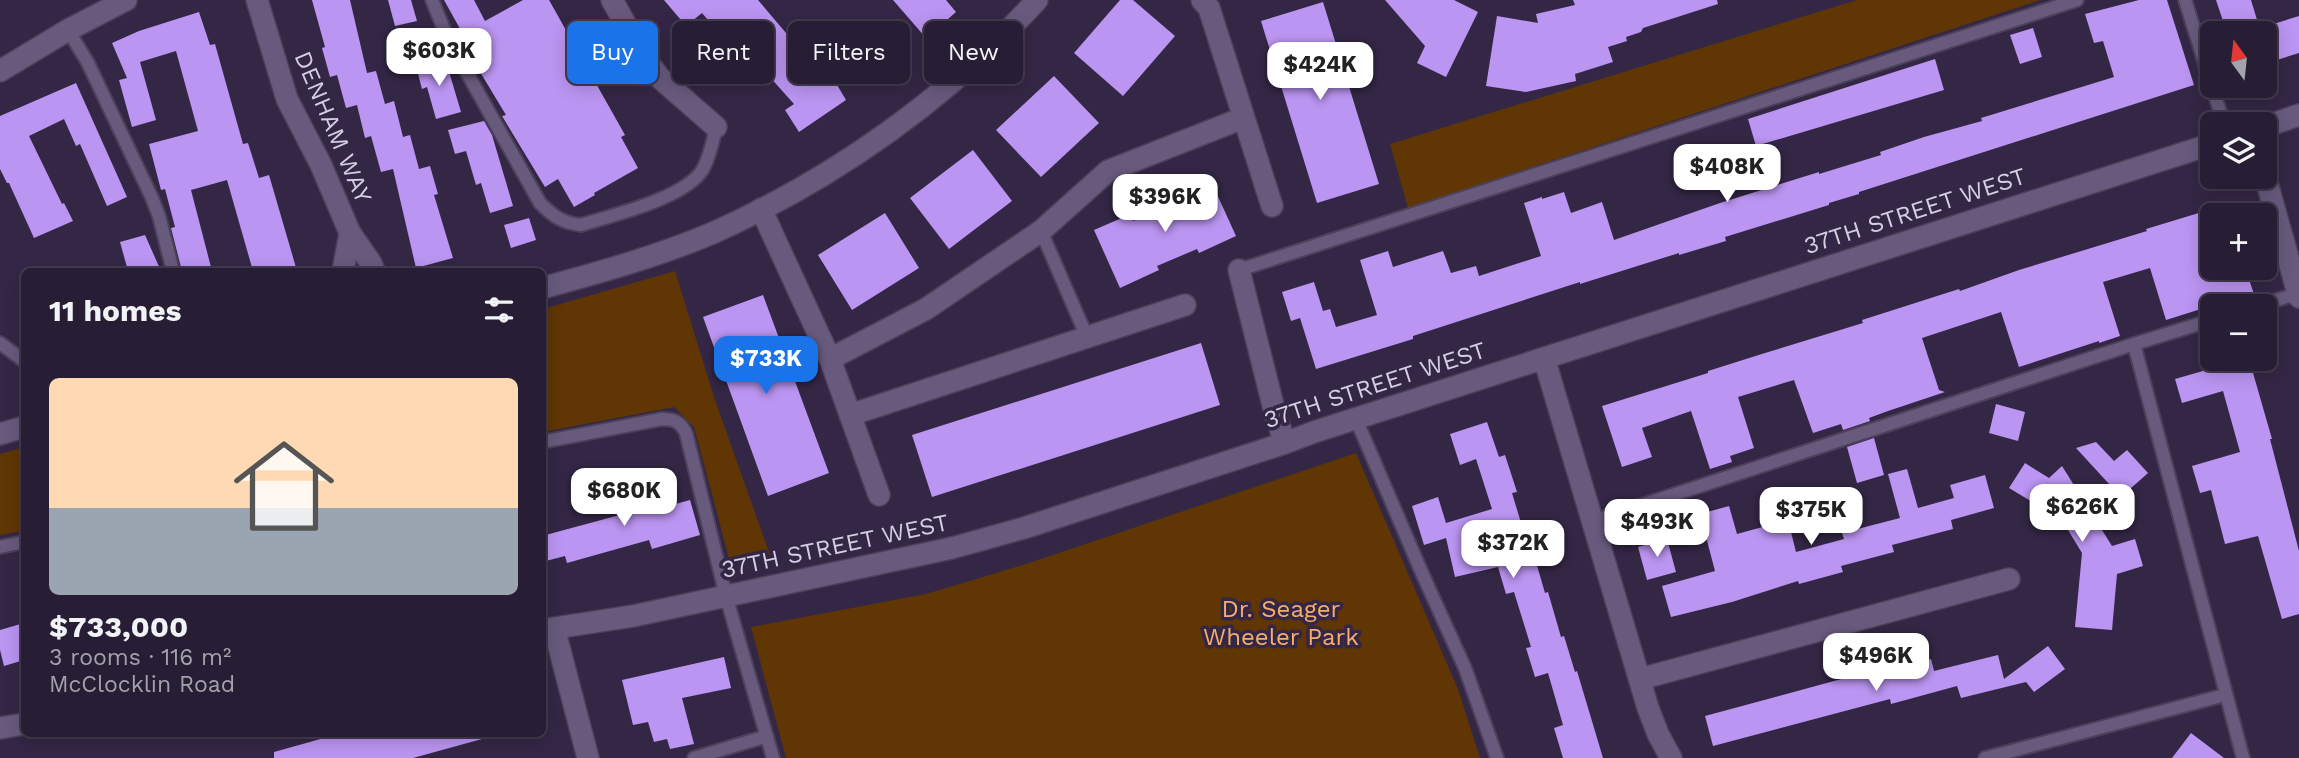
<!DOCTYPE html>
<meta charset="utf-8">
<style>
:root{--surface:#271d34;--page:#2f263c;--text:#f1f3f6;--muted:#a4a2ac;--line:#433b4f;--accent:#1a73e8}
body{margin:0;font-family:"Work Sans",sans-serif;background:var(--page);color:var(--text);height:100vh;display:flex;flex-direction:column;font-size:26px;white-space:nowrap}
*{box-sizing:border-box;margin:0}
p{font-size:23px;color:var(--muted)}
.icon{flex:none;width:38px;height:38px;fill:none;stroke:currentColor;stroke-width:2;stroke-linecap:round;stroke-linejoin:round}
.map{position:relative;flex:1;overflow:hidden}
.sheet{position:absolute;left:21px;top:268px;width:525px;height:469px;display:flex;flex-direction:column;background:var(--surface);border-radius:10px;box-shadow:0 4px 18px #0003,0 0 0 2px var(--line)}
.sheet>*{flex:none}
.guide{position:absolute;left:567px;top:21px;width:665px;height:63px;display:flex;gap:14px}
.needle{width:46px;rotate:345deg}
.controls{position:absolute;left:2200px;top:21px;display:grid;gap:14px}
.controls a{display:grid;place-items:center;width:77px;height:77px;border-radius:10px;background:var(--surface);box-shadow:0 4px 18px #0003,0 0 0 2px var(--line);font-size:35px}
.price{position:absolute;translate:-50% -60px;padding:0 16px;border-radius:14px;background:#fff;color:#222;font-size:23px;line-height:46px;filter:drop-shadow(0 2px 4px #0008)}
.price::after{content:'';position:absolute;left:50%;top:42px;width:21px;height:16px;margin-left:-10px;background:inherit;clip-path:polygon(0 0,100% 0,50% 100%)}
.price.selected{background:var(--accent);color:#fff}
ul{padding:0;list-style:none}
li{display:grid;align-content:center;gap:14px;height:371px;padding:0 28px}
li span{display:grid;place-items:center;height:217px;border-radius:10px;color:#555}
li>.icon{margin-inline-start:auto}
span .icon{width:126px;height:126px;fill:#fffc;stroke-width:1}
li b{font-size:30px}
h2{display:flex;justify-content:space-between;align-items:center;height:84px;padding:0 28px;font-size:30px}
.pill{padding:0 24px;border-radius:10px;background:var(--surface);box-shadow:0 4px 18px #0003,0 0 0 2px var(--line);font-size:24px;line-height:63px}
.pill.selected{background:var(--accent);color:#fff}
.map>svg:first-child{display:block}
.green{fill:#603604}
.building{fill:#bb95f2}
.lines{fill:none;stroke-linecap:round;stroke-linejoin:round}
.service-casing{stroke:#4c415b;stroke-width:16}
.minor-casing{stroke:#4c415b;stroke-width:24}
.tertiary-casing{stroke:#4c415b;stroke-width:24}
.service{stroke:#685a7d;stroke-width:12}
.minor{stroke:#685a7d;stroke-width:21}
.tertiary{stroke:#685a7d;stroke-width:21}
.labels{text-anchor:middle;dominant-baseline:central;stroke-width:7;stroke-linejoin:round;paint-order:stroke}
.street-label{font-size:24px;fill:#d6cfe3;stroke:#342746}
.park-label{font-size:24px;fill:#f6ad6a;stroke:#342746}
</style>
<div class="map">
<svg width="2299" height="758" viewBox="0 0 2299 758">
<rect width="100%" height="100%" fill="#342746"/>
<!-- green -->
<path class="green" d="M1857 0H2040L1408 208 1390 144Z
M675 271 714 397 770 555 730 562 694 427 674 407 543 432V309Z
M24 447V531L0 535V454Z
M1356 453 1458 689 1480 758H786L751 627 926 594 963 583 1029 563Z"/>
<!-- building -->
<path class="building" d="M312 0H350L367 73 376 71 385 104 394 101 403 137 410 135 419 169 430 166 438 194 434 195 453 258 416 268 393 169 381 172 371 136 365 138 357 105 346 108 337 75 330 77 322 48 325 47Z
M388 0H411L417 21 395 26Z
M444 0H474L485 21 523 0H549L625 135 621 137 638 168 594 193 595 195 574 207 558 179 545 187 502 116 506 115 468 52 462 38 464 36Z
M664 0H758L786 33 799 21 826 51 820 56 846 100 799 132 785 110 794 104 751 56 744 62 702 13 686 26Z
M893 0H946L956 12 926 38Z
M1120 0H1133L1175 36 1123 96 1074 53Z
M1385 0H1454L1478 12 1446 77 1417 63 1425 46Z
M1573 0H1717L1718 4 1643 28 1641 32 1626 37 1627 41 1608 47 1613 62 1575 74 1576 81 1526 92 1486 86 1497 16 1538 23 1536 14 1575 5Z
M2139 0H2167L2194 85 1859 192V194L1829 203V205L1725 237 1726 241 1679 255V253L1580 284V282L1413 336V339L1316 369 1300 318 1291 321 1282 292 1314 282 1323 311 1330 309 1336 327 1377 315 1360 260 1388 251 1393 267 1443 251 1451 273 1476 266 1479 276 1541 256 1524 203 1542 197V199L1564 192 1571 213 1602 202 1614 240 1720 203 1819 172V174L1881 155 1880 152 1924 137 1982 121 1981 118 2114 77 2103 41 2094 43 2085 14Z
M2216 0H2251L2261 33H2227Z
M1323 2 1379 184 1317 203 1261 21Z
M199 12 210 45 215 44 243 144 248 143 259 178 269 175 297 271H253L227 180 191 190 212 271H182L171 228 175 227 165 189 161 190 149 144 198 131 176 51 140 62 156 120 132 127 119 80 127 78 112 43 139 31Z
M2299 16V53L2264 64V27Z
M2033 28 2042 57 2020 64 2010 35Z
M445 58 461 112 436 119 427 87 422 89 416 66Z
M1935 59 1944 90 1756 146 1748 119Z
M1054 76 1099 123 1041 177 996 130Z
M76 83 127 197 107 206 80 144 76 146 64 119 29 136 62 204 64 203 73 221 34 238 9 183H7L0 169V116Z
M484 121 492 135 513 206 490 213 481 183 476 185 466 151 455 154 448 130Z
M973 150 1012 201 949 249 910 198Z
M1210 179 1236 236 1199 253 1197 249 1157 266 1159 270 1120 288 1094 230 1131 214 1133 221 1177 201 1174 195Z
M2212 209V280L2245 268 2254 294 2218 306H2212V309L2202 312 2201 309 2166 320 2150 268 2103 282 2120 336 2099 343V341L2019 367 2001 312 1922 338 1939 390 1945 392 1888 411 1869 418 1870 421 1843 430 1841 424 1813 433 1794 380 1738 397 1754 448 1730 456 1732 462 1710 469 1691 411 1642 428 1652 457 1622 467 1602 406 1708 373V371L1765 353 1863 323 1862 320 1959 289 1960 291 2019 270 2147 231 2146 229Z
M885 213 919 268 852 310 818 255Z
M529 218 536 240 511 248 504 225Z
M145 235 161 271H128L120 242Z
M763 295 829 473 768 496 703 317Z
M1201 343 1220 405 932 497 912 435Z
M2215 359H2249L2272 439H2270L2299 551V614L2282 619 2258 536 2225 544 2211 490 2200 493 2192 466 2240 452 2223 391 2182 403 2175 379 2217 367Z
M1996 404 2025 412 2018 441 1989 433Z
M1487 422 1499 457 1505 455 1517 492 1512 493 1528 546 1531 545 1545 593 1548 592 1561 637 1564 636 1575 672 1577 671 1603 758H1563L1554 728 1563 725 1548 673 1535 677 1526 648 1531 647 1514 592 1506 594 1498 567 1455 577 1446 538 1424 545 1412 506 1438 497 1446 523 1492 509 1476 459 1460 465 1450 434Z
M1874 438 1884 475 1857 483 1847 447Z
M2096 442 2114 461 2127 450 2148 473 2121 497 2076 448Z
M2025 463 2049 478 2062 466 2112 546 2135 539 2143 566 2117 574 2112 630 2075 627 2082 553 2062 520 2009 488Z
M1907 469 1918 508 1954 498 1950 485 1985 475 1994 508 1951 520 1953 529 1892 545 1894 552 1841 566 1843 572 1799 584 1798 581 1732 602 1671 617 1662 586 1715 571 1700 514 1729 506 1737 534 1788 520 1796 552 1844 539 1842 533 1900 518 1888 474Z
M636 474 647 512 690 500 700 535 652 549 649 540 567 563 565 556 542 562V536L627 513 618 479Z
M1667 539 1676 572 1647 580 1638 547Z
M24 623V660L4 666 0 650V630Z
M2048 646 2065 669 2034 692 2026 682 1961 698 1957 686 1891 704 1890 699 1713 746 1705 716 1871 671 1872 675 1931 659 1934 671 1998 655 2004 679Z
M724 657 731 688 682 698 694 744 670 749 667 739 654 742 648 722 633 725 622 680Z
M342 733H481L482 739 413 758H274V752Z
M2191 733 2224 758H2172Z"/>
<g class="lines">
<!-- service casing -->
<g class="service-casing">
<path id="service" d="M432 0 448 39 540 203C553 216 562 223 581 225 613 215 686 198 703 169 710 156 713 141 716 127
M2185 0 2212 86
M68 30 88 63 152 198 159 216 173 271
M2212 86 2224 124
M1041 231 1087 337
M1239 270 2077 0
M2258 306 2299 293
M0 343 24 361
M2134 344 2243 758
M1356 419 1422 573 1465 668 1497 758
M542 442 662 419C675 419 680 422 686 433L726 596 773 758
M1593 521 2134 344 2212 320
M0 547 24 542
M694 758 767 736
M1985 758 2225 695"/>
</g>
<!-- minor casing -->
<g class="minor-casing">
<path id="minor" d="M257 0 287 99 321 165 350 233 371 263 374 271
M612 0 644 57 660 78 716 127
M1202 0 1209 8 1272 206
M0 71 68 30 126 0
M2264 127 2299 115
M2264 172 2299 297
M761 209 830 359 879 495
M1239 270 1275 413 1285 443
M343 271 350 233
M1544 358 1648 708 1658 734 1671 758
M830 359 926 309 1041 231 1108 171 1243 118
M850 415 1185 305
M554 628 588 758
M542 630 633 616 952 548 1024 528 1285 443 1314 432 2212 144
M1640 679 2009 579
M0 728 24 724"/>
</g>
<!-- tertiary casing -->
<g class="tertiary-casing">
<path id="tertiary" d="M542 288C601 272 659 256 715 232 835 178 948 98 1037 0
M0 434 24 427"/>
</g>
<!-- service -->
<use href="#service" class="service"/>
<!-- minor -->
<use href="#minor" class="minor"/>
<!-- tertiary -->
<use href="#tertiary" class="tertiary"/>
</g>
<g class="labels">
<!-- street labels -->
<g class="street-label">
<text transform="translate(333 127) rotate(67)">DENHAM WAY</text>
<text transform="translate(1915 211) rotate(-18)">37TH STREET WEST</text>
<text transform="translate(1375 385) rotate(-18)">37TH STREET WEST</text>
<text transform="translate(835 546) rotate(-12)">37TH STREET WEST</text>
</g>
<!-- park labels -->
<g class="park-label">
<text x="1281" y="609">Dr. Seager<tspan x="1281" dy="28">Wheeler Park</tspan></text>
</g>
</g>
</svg>
<div class="controls">
<a><svg class="needle" viewBox="-14 -14 28 28"><path d="M0-13l5 13h-10z" fill="#e53935"/><path d="M0 13l5-13h-10z" fill="#a4a2ac"/></svg></a>
<a><svg class="icon" aria-label="layers" viewBox="0 0 24 24"><path d="M12 4l9 5-9 5-9-5zM3 14l9 5 9-5"/></svg></a>
<a>+</a>
<a>−</a>
</div>
<b class="price" style="left:439px;top:88px">$603K</b>
<b class="price" style="left:1320px;top:102px">$424K</b>
<b class="price" style="left:1727px;top:204px">$408K</b>
<b class="price" style="left:1165px;top:234px">$396K</b>
<b class="price selected" style="left:766px;top:396px">$733K</b>
<b class="price" style="left:624px;top:528px">$680K</b>
<b class="price" style="left:2082px;top:544px">$626K</b>
<b class="price" style="left:1811px;top:547px">$375K</b>
<b class="price" style="left:1657px;top:559px">$493K</b>
<b class="price" style="left:1513px;top:580px">$372K</b>
<b class="price" style="left:1876px;top:693px">$496K</b>
<div class="guide">
<a class="pill selected">Buy</a>
<a class="pill">Rent</a>
<a class="pill">Filters</a>
<a class="pill">New</a>
</div>
<section class="sheet">
<h2>11 homes<svg class="icon" aria-label="filters" viewBox="0 0 24 24"><path d="M4 7h16M4 17h16"/><circle cx="9" cy="7" r="2"/><circle cx="15" cy="17" r="2"/></svg></h2>
<ul>
<li><span style="background:linear-gradient(#ffd9b3 60%,#9aa5b1 0)"><svg class="icon" aria-label="home" viewBox="0 0 24 24"><path d="M3 11l9-7 9 7M6 9v11h12V9"/></svg></span><div><b>$733,000</b><p>3 rooms · 116 m²</p><p>McClocklin Road</p></div></li>
</ul>
</section>
</div>
